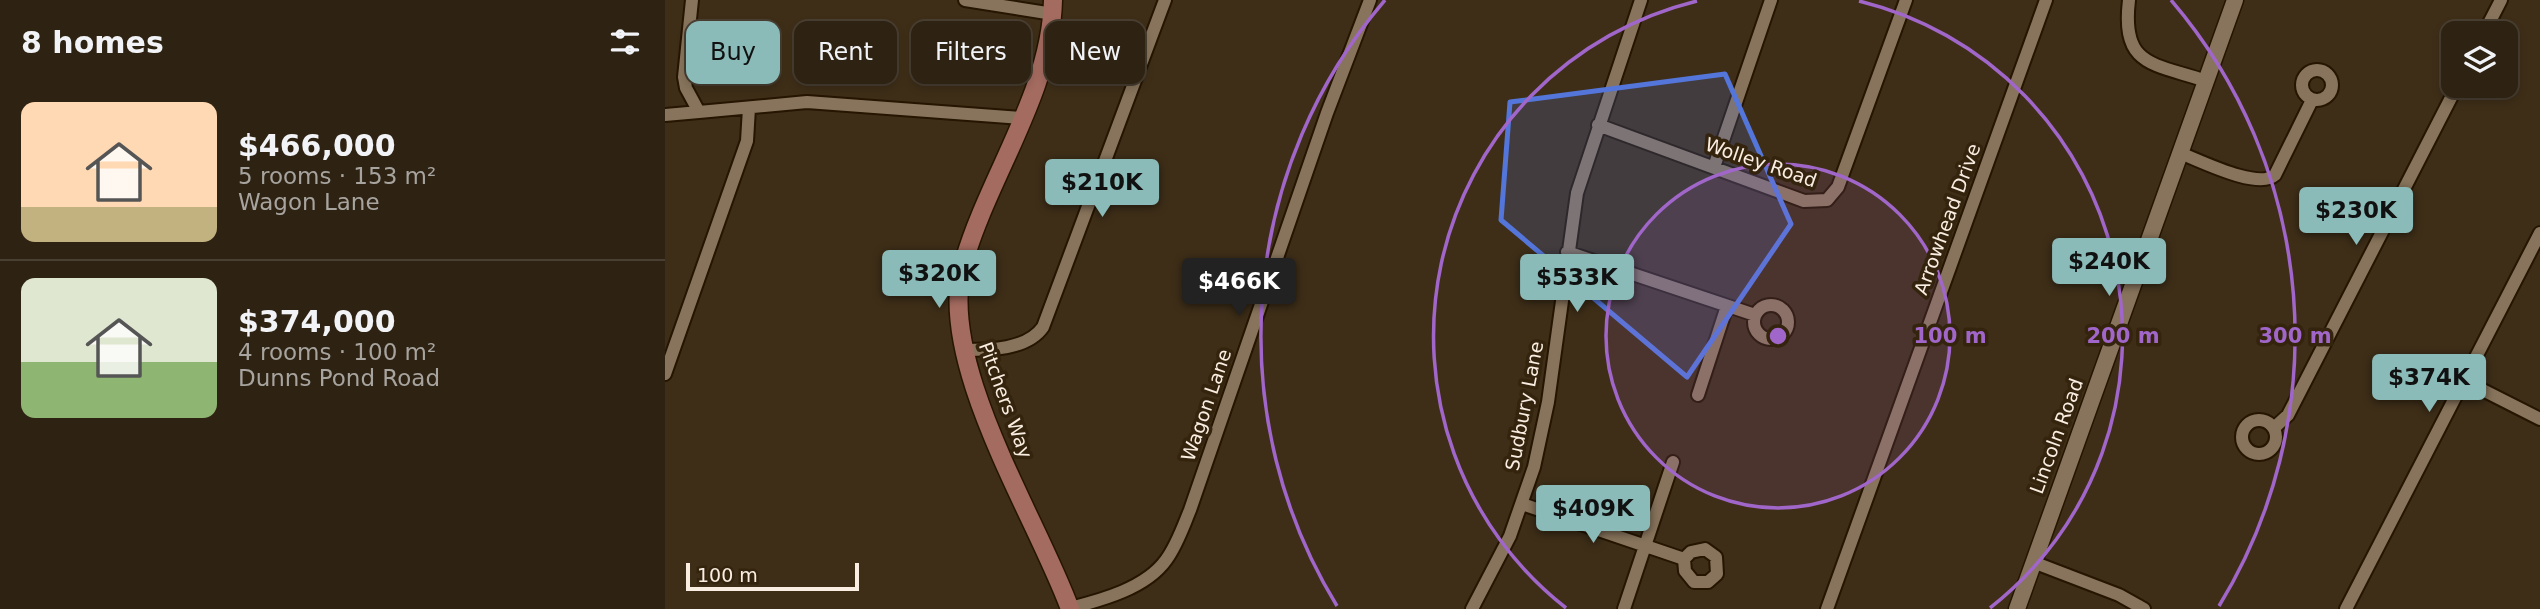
<!DOCTYPE html>
<meta charset="utf-8">
<style>
:root{--surface:#2e2212;--page:#3a2f20;--text:#f1f3f6;--muted:#a7a49f;--line:#493f32;--accent:#8bbbb9}
body{margin:0;font-family:"DejaVu Sans",sans-serif;background:var(--page);color:var(--text);height:100vh;display:flex;flex-direction:column;font-size:26px;white-space:nowrap}
*{box-sizing:border-box;margin:0}
p{font-size:23px;color:var(--muted)}
.icon{flex:none;width:38px;height:38px;fill:none;stroke:currentColor;stroke-width:2;stroke-linecap:round;stroke-linejoin:round}
.map{position:relative;flex:1;overflow:hidden}
.details{display:flex;flex-direction:column;background:var(--surface);width:665px}
.details>*{flex:none}
.hud{position:absolute;left:21px;top:21px;width:665px;height:63px;display:flex;gap:14px}
.buttons{position:absolute;left:1776px;top:21px;display:grid;gap:14px}
.buttons a{display:grid;place-items:center;width:77px;height:77px;border-radius:14px;background:var(--surface);box-shadow:0 4px 10px #0003,0 0 0 2px var(--line);font-size:35px}
.scale{position:absolute;left:21px;bottom:18px;width:173px;box-sizing:border-box;padding-left:7px;border:4px solid #f9eee1;border-top:0;font-size:19px;line-height:24px;white-space:nowrap;color:#f9eee1;-webkit-text-stroke:5px #34240e;paint-order:stroke}
.price{position:absolute;translate:-50% -60px;padding:0 16px;border-radius:7px;background:var(--accent);color:#111;font-size:23px;line-height:46px;filter:drop-shadow(0 2px 4px #0008)}
.price::after{content:'';position:absolute;left:50%;top:42px;width:21px;height:16px;margin-left:-10px;background:inherit;clip-path:polygon(0 0,100% 0,50% 100%)}
.price.selected{background:#222;color:#fff}
ul{padding:0;list-style:none}
li{display:flex;align-items:center;gap:21px;height:175px;padding:0 21px}
li+li{border-top:2px solid var(--line)}
li span{display:grid;place-items:center;flex:none;width:196px;height:140px;border-radius:14px;color:#555}
li>.icon{margin-inline-start:auto}
span .icon{width:84px;height:84px;fill:#fffc;stroke-width:1}
li b{font-size:30px}
h2{display:flex;justify-content:space-between;align-items:center;height:84px;padding:0 21px;font-size:30px}
.tag{padding:0 24px;border-radius:14px;background:var(--surface);box-shadow:0 4px 10px #0003,0 0 0 2px var(--line);font-size:24px;line-height:63px}
.tag.selected{background:var(--accent);color:#111}
main{display:flex;flex:1;min-height:0}
.map>svg:first-child{display:block}
.lines{fill:none;stroke-linecap:round;stroke-linejoin:round}
.minor-casing{stroke:#251501;stroke-width:16}
.tertiary-casing{stroke:#251501;stroke-width:19}
.secondary-casing{stroke:#251501;stroke-width:21}
.minor{stroke:#88745c;stroke-width:12}
.tertiary{stroke:#88745c;stroke-width:16}
.secondary{stroke:#a46b60;stroke-width:18}
.marked{fill:#5476da;fill-opacity:0.2;stroke:#5476da;stroke-width:5;stroke-linejoin:round}
.ring{fill:none;stroke:#a166c9;stroke-width:3.5}
.labels{text-anchor:middle;dominant-baseline:central;stroke-width:7;stroke-linejoin:round;paint-order:stroke}
.street-label{font-size:19px;fill:#f9eee1;stroke:#34240e}
.centre{fill:#a166c9;stroke:#34240e;stroke-width:3.5}
.ring-label{font-size:21px;text-anchor:middle;font-weight:bold;fill:#a166c9;stroke:#34240e;stroke-width:7;stroke-linejoin:round;paint-order:stroke}
</style>
<main>
<section class="details">
<h2>8 homes<svg class="icon" aria-label="filters" viewBox="0 0 24 24"><path d="M4 7h16M4 17h16"/><circle cx="9" cy="7" r="2"/><circle cx="15" cy="17" r="2"/></svg></h2>
<ul>
<li><span style="background:linear-gradient(#ffd9b3 75%,#c2b280 0)"><svg class="icon" aria-label="home" viewBox="0 0 24 24"><path d="M3 11l9-7 9 7M6 9v11h12V9"/></svg></span><div><b>$466,000</b><p>5 rooms · 153 m²</p><p>Wagon Lane</p></div></li>
<li><span style="background:linear-gradient(#dfe7d0 60%,#8fb573 0)"><svg class="icon" aria-label="home" viewBox="0 0 24 24"><path d="M3 11l9-7 9 7M6 9v11h12V9"/></svg></span><div><b>$374,000</b><p>4 rooms · 100 m²</p><p>Dunns Pond Road</p></div></li>
</ul>
</section>
<div class="map">
<svg width="1875" height="609" viewBox="0 0 1875 609">
<rect width="100%" height="100%" fill="#3e2e18"/>
<g class="lines">
<!-- minor casing -->
<g class="minor-casing">
<path id="minor" d="M27 0 19 77 21 88 34 112 142 102 357 118
M300 0 388 14
M1464 0C1456 67 1488 63 1541 81
M1819 33 1836 0
M1637 85a15 15 0 1 1 30 0a15 15 0 1 1-30 0Z
M0 115 34 112
M933 125 1139 201 1162 200 1173 187 1241 0
M1515 153C1536 161 1593 190 1610 175L1647 100
M1049 167 1106 0
M902 252 1090 315
M1089 322a17 17 0 1 1 34 0a17 17 0 1 1-34 0Z
M299 350C324 350 362 350 378 327L500 0
M0 374 82 141 84 108
M1800 381 1875 419
M1033 395 1062 306
M1577 437a17 17 0 1 1 34 0a17 17 0 1 1-34 0Z
M1609 428 1623 415 1792 86
M857 504 1019 559 1026 552 1040 549 1051 557 1052 574 1043 582H1029L1020 571 1019 559
M1368 562 1454 595 1479 609
M405 608C437 600 481 588 501 560 512 545 518 527 525 510L662 113 705 0
M807 609 845 536 869 467 883 402 912 193 976 0
M959 609 1008 462
M1162 609 1381 0
M1681 609 1875 233"/>
</g>
<!-- tertiary casing -->
<g class="tertiary-casing">
<path id="tertiary" d="M1352 609 1570 0"/>
</g>
<!-- secondary casing -->
<g class="secondary-casing">
<path id="secondary" d="M388 0C386 93 322 178 298 265 271 362 371 516 405 609"/>
</g>
<!-- minor -->
<use href="#minor" class="minor"/>
<!-- tertiary -->
<use href="#tertiary" class="tertiary"/>
<!-- secondary -->
<use href="#secondary" class="secondary"/>
</g>
<!-- marked area -->
<path class="marked" d="M1060 74 1126 224 1022 377 836 220 845 102Z"/>
<!-- distance rings -->
<circle cx="1113" cy="336" r="172" fill="#a166c9" fill-opacity=".12"/>
<g class="ring">
<circle cx="1113" cy="336" r="172"/>
<path d="M901 608A345 345 0 0 1 1032 1M1194 1A345 345 0 0 1 1325 608"/>
<path d="M672 606A517 517 0 0 1 720 0M1506 0A517 517 0 0 1 1554 606"/>
</g>
<g class="labels">
<!-- street labels -->
<g class="street-label">
<text transform="translate(1096 162) rotate(19)">Wolley Road</text>
<text transform="translate(1282 219) rotate(-70)">Arrowhead Drive</text>
<text transform="translate(341 400) rotate(70)">Pitchers Way</text>
<text transform="translate(541 405) rotate(-71)">Wagon Lane</text>
<text transform="translate(859 406) rotate(-79)">Sudbury Lane</text>
<text transform="translate(1391 436) rotate(-70)">Lincoln Road</text>
</g>
</g>
<circle cx="1113" cy="336" r="10" class="centre"/>
<g class="ring-label">
<text x="1285" y="343">100 m</text>
<text x="1458" y="343">200 m</text>
<text x="1630" y="343">300 m</text>
</g>
</svg>
<div class="buttons">
<a><svg class="icon" aria-label="layers" viewBox="0 0 24 24"><path d="M12 4l9 5-9 5-9-5zM3 14l9 5 9-5"/></svg></a>
</div>
<div class="scale">100 m</div>
<b class="price" style="left:437px;top:219px">$210K</b>
<b class="price" style="left:1691px;top:247px">$230K</b>
<b class="price" style="left:1444px;top:298px">$240K</b>
<b class="price" style="left:274px;top:310px">$320K</b>
<b class="price" style="left:912px;top:314px">$533K</b>
<b class="price selected" style="left:574px;top:318px">$466K</b>
<b class="price" style="left:1764px;top:414px">$374K</b>
<b class="price" style="left:928px;top:545px">$409K</b>
<div class="hud">
<a class="tag selected">Buy</a>
<a class="tag">Rent</a>
<a class="tag">Filters</a>
<a class="tag">New</a>
</div>
</div>
</main>
